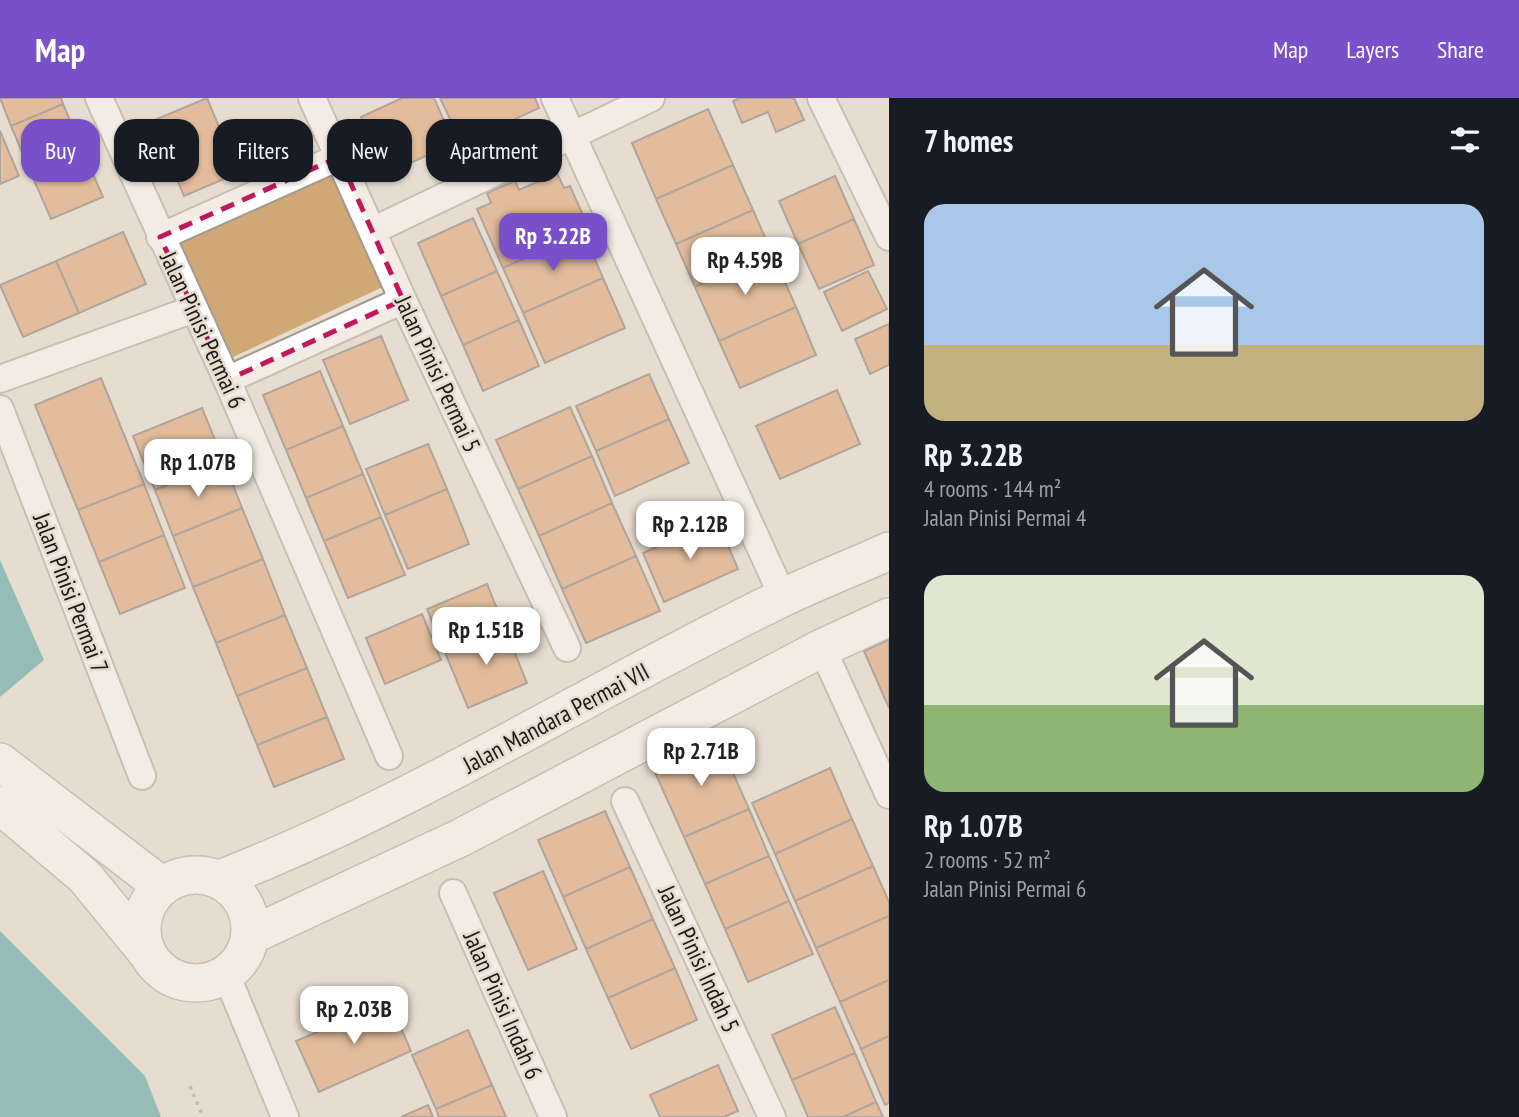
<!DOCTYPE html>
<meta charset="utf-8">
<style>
:root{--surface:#171b24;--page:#242831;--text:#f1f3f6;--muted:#9ea1a6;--accent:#7851ca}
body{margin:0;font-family:"PT Sans Narrow",sans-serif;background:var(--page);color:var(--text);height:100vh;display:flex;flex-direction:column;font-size:26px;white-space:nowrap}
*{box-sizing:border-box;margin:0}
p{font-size:23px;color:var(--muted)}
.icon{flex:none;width:38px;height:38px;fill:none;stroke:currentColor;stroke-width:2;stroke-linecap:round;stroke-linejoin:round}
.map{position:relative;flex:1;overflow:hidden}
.sheet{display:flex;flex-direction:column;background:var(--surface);width:630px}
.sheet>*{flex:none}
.guide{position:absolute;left:21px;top:21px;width:665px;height:63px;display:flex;gap:14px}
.price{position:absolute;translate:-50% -60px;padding:0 16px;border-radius:14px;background:#fff;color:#222;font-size:23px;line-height:46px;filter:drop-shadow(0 2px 4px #0008)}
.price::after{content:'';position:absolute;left:50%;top:42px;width:21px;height:16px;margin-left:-10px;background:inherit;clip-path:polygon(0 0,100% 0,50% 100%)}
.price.on{background:var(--accent);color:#fff}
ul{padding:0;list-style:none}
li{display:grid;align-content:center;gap:14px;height:371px;padding:0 35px}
li span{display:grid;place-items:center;height:217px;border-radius:21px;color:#555}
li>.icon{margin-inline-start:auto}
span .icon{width:126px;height:126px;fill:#fffc;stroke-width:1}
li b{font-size:30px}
h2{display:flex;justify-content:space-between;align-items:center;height:84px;padding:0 35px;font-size:30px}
.tag{padding:0 24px;border-radius:21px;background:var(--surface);box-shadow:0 2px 5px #0004;font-size:24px;line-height:63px}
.tag.on{background:var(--accent);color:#fff}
header{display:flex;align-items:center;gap:42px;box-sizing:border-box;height:98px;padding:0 35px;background:var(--accent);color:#fff}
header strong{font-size:33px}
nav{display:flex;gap:38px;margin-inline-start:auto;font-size:24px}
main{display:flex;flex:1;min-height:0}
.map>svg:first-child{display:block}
.green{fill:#cfa876}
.water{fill:#319599}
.building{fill:#dc945e;stroke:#6e625a;stroke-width:2}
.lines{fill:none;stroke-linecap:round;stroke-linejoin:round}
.minor-casing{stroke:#a49a8e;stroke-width:30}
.secondary-casing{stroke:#a49a8e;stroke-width:40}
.path{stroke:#9c938a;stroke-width:3.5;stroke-dasharray:3.5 5;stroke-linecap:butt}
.minor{stroke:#fff;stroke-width:26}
.secondary{stroke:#fff;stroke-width:37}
.marked{fill:none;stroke:#c2185b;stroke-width:5;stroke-dasharray:14 9;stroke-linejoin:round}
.labels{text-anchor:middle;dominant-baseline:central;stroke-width:5;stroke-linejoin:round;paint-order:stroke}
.street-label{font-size:24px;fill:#1d1915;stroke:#e7dcd0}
</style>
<header>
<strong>Map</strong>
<nav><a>Map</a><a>Layers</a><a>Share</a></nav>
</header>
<main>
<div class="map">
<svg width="889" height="1019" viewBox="0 0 889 1019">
<rect width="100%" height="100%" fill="#e7dcd0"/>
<!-- green -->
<path class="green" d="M335 71 389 186 233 259 180 144Z"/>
<!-- water -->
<path class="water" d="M0 462 44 562 0 599Z
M0 833 145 978 161 1019H0Z"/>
<!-- building -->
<path class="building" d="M0 0H61L63 6 11 28Z
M207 0 238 75 184 98 152 23Z
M402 0H434L454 45 387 76 361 19Z
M440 0H535L539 10 462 46Z
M740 0H794L804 22 776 34 768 14 742 25 733 3Z
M63 6 82 51 30 73 11 28Z
M708 11 733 67 656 101 632 45Z
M0 33 19 78 0 86Z
M82 51 103 99 51 121 30 73Z
M733 67 753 112 676 146 656 101Z
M557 75 564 90 570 88 582 115 576 118 583 134 503 170 477 111 491 105 487 95 515 83 519 92Z
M835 78 854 121 798 146 779 103Z
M753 112 772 155 695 189 676 146Z
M473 120 497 173 441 198 418 145Z
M854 121 874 167 819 191 798 146Z
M123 134 146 186 79 215 56 163Z
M583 134 603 180 523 215 503 170Z
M772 155 796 209 719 243 695 189Z
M56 163 79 215 23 239 0 187Z
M497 173 519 222 463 247 441 198Z
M868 173 887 211 842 233 824 194Z
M603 180 625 230 545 265 523 215Z
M796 209 816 257 740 290 719 243Z
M519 222 539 268 483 293 463 247Z
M889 226V267L870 276 855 241Z
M381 238 408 302 350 326 323 262Z
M320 273 343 328 286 352 263 297Z
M649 276 669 321 596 353 576 308Z
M101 280 144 386 78 412 35 307Z
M837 292 860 346 780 381 756 328Z
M570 309 592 358 518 391 496 342Z
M202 310 224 364 155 392 133 338Z
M669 321 689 365 615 398 596 353Z
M343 328 363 376 306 400 286 352Z
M428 346 447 391 385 417 366 371Z
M592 358 612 405 539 438 518 391Z
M224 364 242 410 173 438 155 392Z
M363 376 381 419 324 443 306 400Z
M144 386 164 437 99 464 78 412Z
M447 391 469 446 408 471 385 417Z
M612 405 636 458 562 491 539 438Z
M242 410 263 461 193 489 173 438Z
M381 419 405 477 348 500 324 443Z
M717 422 738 471 664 504 643 455Z
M164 437 185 490 120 516 99 464Z
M636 458 660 513 586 545 562 491Z
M263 461 285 517 216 545 193 489Z
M487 486 504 528 444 552 427 511Z
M422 516 441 562 385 586 366 540Z
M285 517 307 570 237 598 216 545Z
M504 528 527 585 468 610 444 552Z
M889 542V610L864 553Z
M307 570 327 619 257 647 237 598Z
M327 619 344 661 274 689 257 647Z
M718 641 749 711 684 739 653 670Z
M830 670 852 721 775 756 752 705Z
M749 711 769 758 705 786 684 739Z
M605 713 630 769 563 799 538 742Z
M852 721 873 768 795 803 775 756Z
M769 758 789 803 725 831 705 786Z
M873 768 889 804V818L816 850 795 803Z
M630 769 653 821 586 851 563 799Z
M543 773 577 851 528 872 494 795Z
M789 803 813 856 748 884 725 831Z
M889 818V882L840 904 816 850Z
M653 821 675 870 608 900 586 851Z
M675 870 697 922 631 951 608 900Z
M889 882V938L861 951 840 904Z
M389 903 411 953 319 994 296 943Z
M835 909 855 955 792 982 772 937Z
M468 932 492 987 436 1011 412 957Z
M889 938V1005L885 1007 861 951Z
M855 955 876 1004 843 1019H808L792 982Z
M718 967 738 1013 724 1019H660L650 997Z
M492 987 506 1019H439L436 1011Z
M876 1004 883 1019H843Z
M428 1007 433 1019H401Z"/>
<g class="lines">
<!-- minor casing -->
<g class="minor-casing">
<path id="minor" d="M99 0 227 282 389 658
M312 0 403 202 567 550
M555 0 783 499
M821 0 889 139
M372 133 651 0
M160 139 339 59
M0 281 194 211
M227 282 403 202
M0 311 142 678
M822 550 889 697
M625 703 772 1019
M453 795 553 1019
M226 876 285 1019"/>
</g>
<!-- secondary casing -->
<g class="secondary-casing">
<path id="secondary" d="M0 664 162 788
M0 707 85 779 148 856
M142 831a54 54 0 1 1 108 0a54 54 0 1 1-108 0Z
M220 781C416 705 593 591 782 500 817 483 854 469 889 453
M250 838 460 740 822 550 889 519"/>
</g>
<!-- path -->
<path class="path" d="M190 988 203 1019"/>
<!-- minor -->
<use href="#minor" class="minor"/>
<!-- secondary -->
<use href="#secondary" class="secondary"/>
</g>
<!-- marked area -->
<path d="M0 0H889V1019H0ZM339 59 403 202 227 282 160 139Z" fill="#e7dcd0" fill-opacity=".55" fill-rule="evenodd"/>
<path class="marked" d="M339 59 403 202 227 282 160 139Z"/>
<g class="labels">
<!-- street labels -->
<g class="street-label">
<text transform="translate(203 232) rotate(65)">Jalan Pinisi Permai 6</text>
<text transform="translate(438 276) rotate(65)">Jalan Pinisi Permai 5</text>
<text transform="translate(71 495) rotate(69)">Jalan Pinisi Permai 7</text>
<text transform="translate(556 620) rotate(-28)">Jalan Mandara Permai VII</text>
<text transform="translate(699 861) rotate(65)">Jalan Pinisi Indah 5</text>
<text transform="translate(503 907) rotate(66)">Jalan Pinisi Indah 6</text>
</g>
</g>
</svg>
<b class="price on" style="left:553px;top:175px">Rp 3.22B</b>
<b class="price" style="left:745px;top:199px">Rp 4.59B</b>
<b class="price" style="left:198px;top:401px">Rp 1.07B</b>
<b class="price" style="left:690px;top:463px">Rp 2.12B</b>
<b class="price" style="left:486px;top:569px">Rp 1.51B</b>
<b class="price" style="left:701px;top:690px">Rp 2.71B</b>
<b class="price" style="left:354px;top:948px">Rp 2.03B</b>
<div class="guide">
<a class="tag on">Buy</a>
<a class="tag">Rent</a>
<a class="tag">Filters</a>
<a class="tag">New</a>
<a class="tag">Apartment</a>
</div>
</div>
<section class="sheet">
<h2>7 homes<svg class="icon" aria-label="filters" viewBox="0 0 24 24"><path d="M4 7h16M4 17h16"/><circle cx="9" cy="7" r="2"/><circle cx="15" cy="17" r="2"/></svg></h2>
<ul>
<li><span style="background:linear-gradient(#a9c7e8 65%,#c2b280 0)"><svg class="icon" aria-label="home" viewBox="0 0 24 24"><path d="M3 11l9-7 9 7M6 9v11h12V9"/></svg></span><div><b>Rp 3.22B</b><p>4 rooms · 144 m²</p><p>Jalan Pinisi Permai 4</p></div></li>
<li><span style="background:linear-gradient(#dfe7d0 60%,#8fb573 0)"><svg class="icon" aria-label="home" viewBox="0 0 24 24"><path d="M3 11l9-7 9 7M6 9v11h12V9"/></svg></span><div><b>Rp 1.07B</b><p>2 rooms · 52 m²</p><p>Jalan Pinisi Permai 6</p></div></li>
</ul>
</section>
</main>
